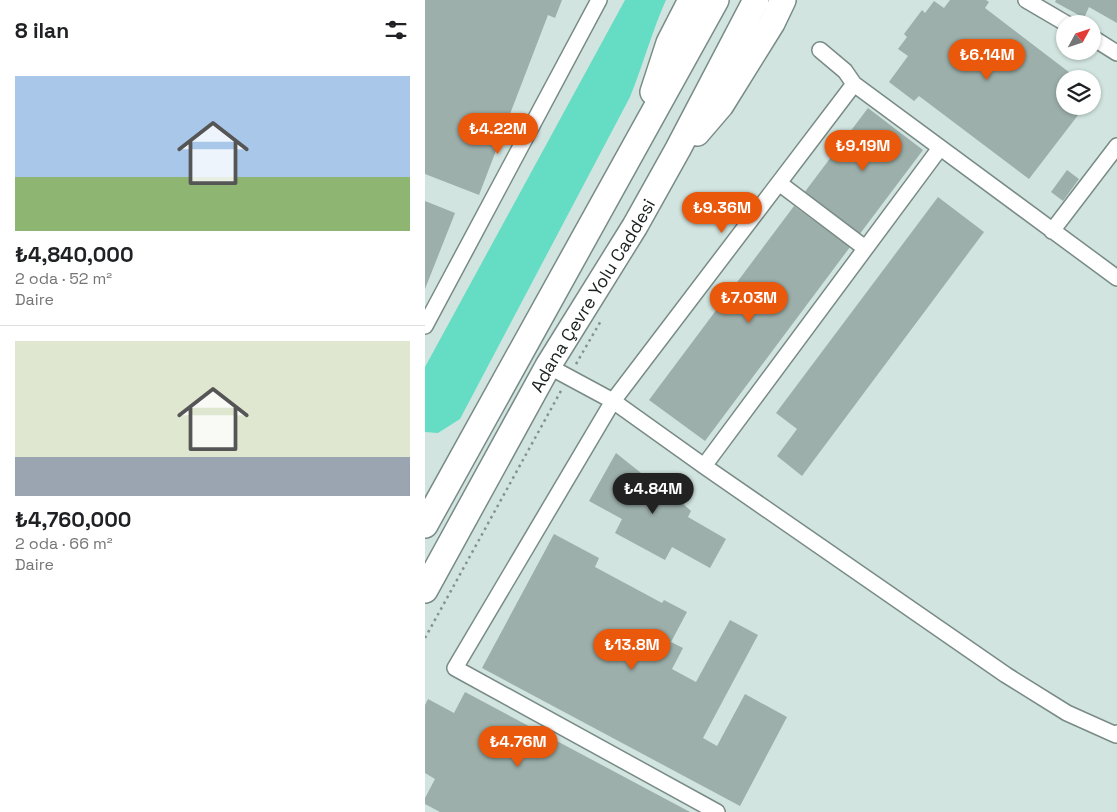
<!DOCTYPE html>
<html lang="tr">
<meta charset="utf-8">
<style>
:root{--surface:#fff;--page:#f6f6f6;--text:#202124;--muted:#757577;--line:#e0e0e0;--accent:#ea580c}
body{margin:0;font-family:"Space Grotesk",sans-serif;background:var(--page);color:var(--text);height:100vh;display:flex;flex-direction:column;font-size:19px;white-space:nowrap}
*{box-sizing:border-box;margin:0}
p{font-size:16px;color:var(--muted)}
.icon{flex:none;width:28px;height:28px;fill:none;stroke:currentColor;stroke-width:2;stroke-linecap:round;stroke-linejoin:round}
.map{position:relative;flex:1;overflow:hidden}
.drawer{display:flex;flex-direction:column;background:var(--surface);width:425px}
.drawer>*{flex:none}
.needle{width:32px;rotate:50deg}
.fabs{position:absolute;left:631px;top:15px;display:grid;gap:10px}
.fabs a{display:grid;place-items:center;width:45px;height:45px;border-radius:50%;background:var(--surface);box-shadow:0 1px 4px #0004;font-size:25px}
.price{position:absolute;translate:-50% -42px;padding:0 11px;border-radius:18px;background:var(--accent);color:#fff;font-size:16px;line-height:32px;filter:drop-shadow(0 1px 2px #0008)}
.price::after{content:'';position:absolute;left:50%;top:30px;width:15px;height:11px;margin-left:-8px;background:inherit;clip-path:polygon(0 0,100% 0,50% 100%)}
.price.selected{background:#222;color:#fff}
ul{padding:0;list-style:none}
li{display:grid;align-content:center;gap:10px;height:265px;padding:0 15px}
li+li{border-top:1px solid var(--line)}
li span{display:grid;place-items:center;height:155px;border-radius:0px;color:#555}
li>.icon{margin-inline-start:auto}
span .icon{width:90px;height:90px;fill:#fffc;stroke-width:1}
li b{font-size:21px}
h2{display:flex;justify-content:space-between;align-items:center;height:60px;padding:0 15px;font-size:21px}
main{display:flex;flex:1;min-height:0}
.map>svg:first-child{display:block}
.green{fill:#64ddc4}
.building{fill:#9cafaa}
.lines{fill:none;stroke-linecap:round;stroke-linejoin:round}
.minor-casing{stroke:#798b86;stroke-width:18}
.trunk-casing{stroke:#798b86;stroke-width:28}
.path{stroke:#84928e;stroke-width:2.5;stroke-dasharray:2.5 4;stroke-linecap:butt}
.minor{stroke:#fff;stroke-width:15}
.trunk{stroke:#fff;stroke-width:25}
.labels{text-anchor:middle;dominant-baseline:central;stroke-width:5;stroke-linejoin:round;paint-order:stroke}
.street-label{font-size:18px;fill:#1a2120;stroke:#fff}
</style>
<main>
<section class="drawer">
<h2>8 ilan<svg class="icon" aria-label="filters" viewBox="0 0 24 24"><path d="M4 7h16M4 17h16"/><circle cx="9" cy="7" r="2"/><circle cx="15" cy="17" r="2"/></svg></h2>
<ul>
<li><span style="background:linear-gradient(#a9c7e8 65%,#8fb573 0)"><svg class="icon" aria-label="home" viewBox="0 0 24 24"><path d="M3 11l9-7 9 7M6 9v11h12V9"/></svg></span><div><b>₺4,840,000</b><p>2 oda · 52 m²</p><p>Daire</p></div></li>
<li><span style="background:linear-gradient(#dfe7d0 75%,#9aa5b1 0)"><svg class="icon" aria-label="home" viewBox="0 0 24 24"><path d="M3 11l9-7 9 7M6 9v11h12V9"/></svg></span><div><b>₺4,760,000</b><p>2 oda · 66 m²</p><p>Daire</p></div></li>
</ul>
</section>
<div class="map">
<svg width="692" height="812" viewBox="0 0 692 812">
<rect width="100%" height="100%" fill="#d1e4df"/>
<!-- green -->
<path class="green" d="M200 0H241C227 31 218 65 205 97L35 419 13 433 0 432V367Z"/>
<!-- building -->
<path class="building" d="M0 0H137L130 18 123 15 54 195 0 174Z
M525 0H561L564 2 560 8 653 79H640V106H660L604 179 494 96 489 101 464 82 483 56 473 49 482 37 479 34 497 10 500 13 509 1 519 8Z
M631 0H692V23L664 7 659 18 630 2Z
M443 108 498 150 434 235 379 193Z
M642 170 654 179 638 201 626 192Z
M513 197 559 232 377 476 352 456 372 429 351 413Z
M0 201 30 213 0 289Z
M369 206 425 247 280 441 224 400Z
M191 453 251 501 253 499 266 511 263 517 301 539 285 568 247 547 240 560 190 533 197 519 164 501Z
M129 534 174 558 170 567 237 603 239 600 262 612 246 642 258 648 247 669 271 682 305 620 333 635 278 738 292 746 320 694 362 717 315 806 57 668Z
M40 692 265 812H15L0 804V798L10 779 0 773V705L3 699 29 713Z"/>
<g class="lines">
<!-- minor casing -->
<g class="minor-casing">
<path id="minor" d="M601 0 642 24
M668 38 692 53
M395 50 420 71 429 84 692 278
M354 183 440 248
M627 231 692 146
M0 326 174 0
M123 366 188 401 279 466 581 675 642 713 691 735 692 733
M279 466 515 148
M292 812 30 668 188 401 429 84"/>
</g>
<!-- trunk casing -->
<g class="trunk-casing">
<g id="trunk">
<path d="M228 92 244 43 266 0"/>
<path d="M272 133 296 105 347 23 358 0"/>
<path d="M0 525 291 0"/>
<path id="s1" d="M0 590 123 366 210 226 253 149 331 0"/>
</g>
</g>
<!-- path -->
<path class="path" d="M151 364 177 319
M0 638 137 389"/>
<!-- minor -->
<use href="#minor" class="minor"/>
<!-- trunk -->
<use href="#trunk" class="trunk"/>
</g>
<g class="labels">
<!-- street labels -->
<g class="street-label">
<text stroke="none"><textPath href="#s1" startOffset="339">Adana Çevre Yolu Caddesi</textPath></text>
</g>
</g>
</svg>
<div class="fabs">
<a><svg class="needle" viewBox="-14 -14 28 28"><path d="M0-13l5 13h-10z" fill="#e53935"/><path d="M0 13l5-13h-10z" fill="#757577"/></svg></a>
<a><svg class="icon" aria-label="layers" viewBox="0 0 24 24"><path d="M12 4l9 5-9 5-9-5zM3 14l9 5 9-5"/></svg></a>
</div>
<b class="price" style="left:562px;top:81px">₺6.14M</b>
<b class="price" style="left:73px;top:155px">₺4.22M</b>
<b class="price" style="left:438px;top:172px">₺9.19M</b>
<b class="price" style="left:297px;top:234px">₺9.36M</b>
<b class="price" style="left:324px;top:324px">₺7.03M</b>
<b class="price selected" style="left:228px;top:515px">₺4.84M</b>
<b class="price" style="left:207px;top:671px">₺13.8M</b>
<b class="price" style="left:93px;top:768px">₺4.76M</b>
</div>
</main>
